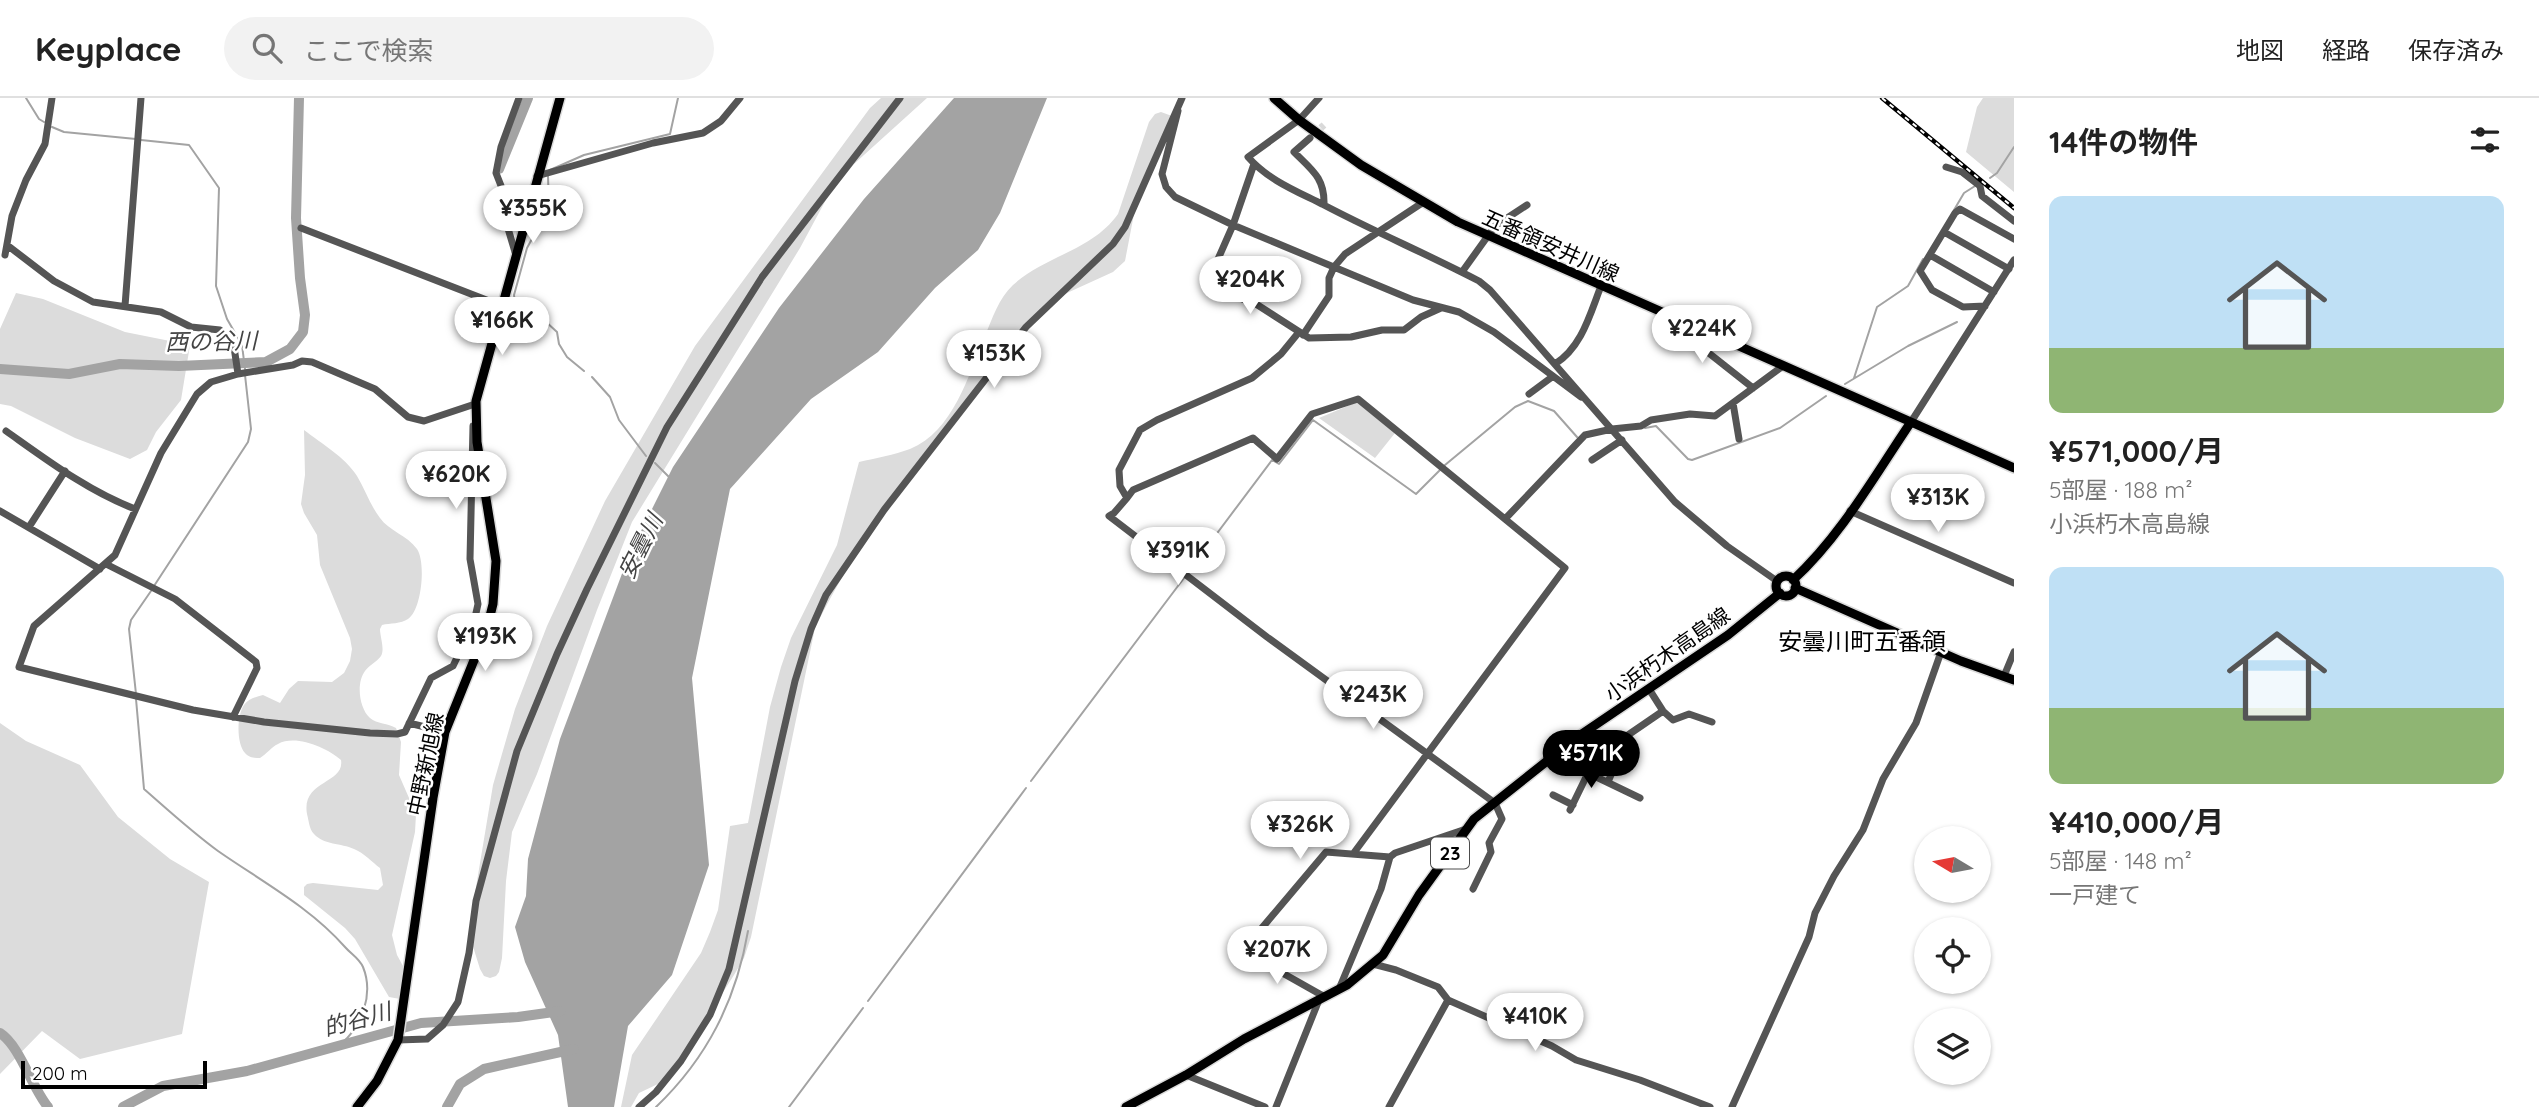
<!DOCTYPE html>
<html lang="ja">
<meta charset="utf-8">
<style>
:root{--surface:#fff;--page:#f2f2f2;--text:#222;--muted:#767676;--line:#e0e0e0;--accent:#000}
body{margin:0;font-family:Quicksand,"Noto Sans JP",sans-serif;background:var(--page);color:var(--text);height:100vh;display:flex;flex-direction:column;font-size:26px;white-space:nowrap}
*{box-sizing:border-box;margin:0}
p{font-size:23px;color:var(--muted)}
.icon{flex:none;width:38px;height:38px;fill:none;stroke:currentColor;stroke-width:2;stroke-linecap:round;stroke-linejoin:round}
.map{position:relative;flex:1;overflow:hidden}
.sheet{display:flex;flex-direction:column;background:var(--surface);width:525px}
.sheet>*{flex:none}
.needle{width:46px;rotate:280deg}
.tools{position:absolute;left:1914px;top:728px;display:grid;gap:14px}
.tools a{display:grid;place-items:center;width:77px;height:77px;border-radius:50%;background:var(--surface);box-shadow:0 2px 5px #0004;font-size:35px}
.scale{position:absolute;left:21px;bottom:18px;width:186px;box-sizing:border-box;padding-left:7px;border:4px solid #000;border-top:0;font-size:19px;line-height:24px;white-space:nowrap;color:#000;-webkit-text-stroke:5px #fff;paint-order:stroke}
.price{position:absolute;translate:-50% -60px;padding:0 16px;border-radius:24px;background:#fff;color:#222;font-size:23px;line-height:46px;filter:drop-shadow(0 2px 4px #0008)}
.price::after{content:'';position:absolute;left:50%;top:42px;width:21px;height:16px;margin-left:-10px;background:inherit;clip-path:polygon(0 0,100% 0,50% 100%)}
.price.on{background:var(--accent);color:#fff}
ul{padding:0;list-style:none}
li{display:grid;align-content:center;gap:14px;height:371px;padding:0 35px}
li span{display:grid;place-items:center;height:217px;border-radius:14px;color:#555}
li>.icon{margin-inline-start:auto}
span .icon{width:126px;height:126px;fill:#fffc;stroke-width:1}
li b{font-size:30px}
h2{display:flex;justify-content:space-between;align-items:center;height:84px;padding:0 35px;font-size:30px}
header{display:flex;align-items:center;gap:42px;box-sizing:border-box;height:98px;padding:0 35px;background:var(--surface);border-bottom:2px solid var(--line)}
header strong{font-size:33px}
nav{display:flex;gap:38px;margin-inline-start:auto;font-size:24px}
.search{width:490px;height:63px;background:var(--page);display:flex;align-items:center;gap:18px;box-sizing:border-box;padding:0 24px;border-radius:38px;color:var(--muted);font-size:26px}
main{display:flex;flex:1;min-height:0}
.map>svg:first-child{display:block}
.green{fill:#dcdcdc}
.water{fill:#a3a3a3}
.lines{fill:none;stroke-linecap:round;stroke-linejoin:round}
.stream{stroke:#a3a3a3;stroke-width:2}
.river{stroke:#a3a3a3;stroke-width:10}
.minor-tunnel{stroke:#d9d9d9;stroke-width:7;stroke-dasharray:7 3.5;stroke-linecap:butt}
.major-casing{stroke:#dbdbdb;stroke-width:12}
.minor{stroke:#555;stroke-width:7}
.major{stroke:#000;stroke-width:9}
.rail-casing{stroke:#000;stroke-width:4.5}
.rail{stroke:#fff;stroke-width:2;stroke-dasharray:5;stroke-linecap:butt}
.labels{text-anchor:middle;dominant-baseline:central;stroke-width:5;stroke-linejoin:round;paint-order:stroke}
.shield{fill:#fff;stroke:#4c4c4c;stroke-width:2}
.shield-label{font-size:19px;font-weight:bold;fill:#000}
.street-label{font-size:21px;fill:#000;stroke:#fff}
.water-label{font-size:23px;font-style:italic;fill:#444;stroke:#fff}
.quarter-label{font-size:24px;fill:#000;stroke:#fff}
</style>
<header>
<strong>Keyplace</strong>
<div class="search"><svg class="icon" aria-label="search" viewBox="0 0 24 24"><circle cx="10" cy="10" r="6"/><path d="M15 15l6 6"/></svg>ここで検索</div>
<nav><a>地図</a><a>経路</a><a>保存済み</a></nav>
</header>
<main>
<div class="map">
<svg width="2014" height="1009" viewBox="0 0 2014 1009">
<rect width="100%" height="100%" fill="#fff"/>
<!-- green -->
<path class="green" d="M881 0H927L854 66 828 98 800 150 632 424 597 512 537 676 512 734 506 783 502 860 499 874 496 878 490 880 484 878 480 871 471 842V819L493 687 515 611 547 528 605 403 695 248 870 10Z
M1983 0H2014V94L1966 54 1977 9Z
M1161 14 1172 18 1134 116 1125 163 1113 174 1056 200 1043 211C961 313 873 412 815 530L751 839 744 860 734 877 678 965 660 985 639 995 631 1009H621L632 957 701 855 710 834 718 812 730 728 748 725 770 609 781 569 791 540 837 447 859 364C876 360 894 357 910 351 953 334 969 276 985 238 992 221 999 200 1013 187 1044 158 1092 153 1118 116L1149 24 1155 16Z
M16 195 43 201 125 234 190 247 181 302 156 334 147 352 130 361 75 340 11 308 0 306V231Z
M1357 304 1395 335 1375 360 1319 320Z
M304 332C322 346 345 359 357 378 365 391 370 407 380 420 389 433 407 437 417 451 426 464 422 512 408 521 401 526 390 525 382 527L380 531C380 539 385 551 381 558 377 564 369 567 365 573 356 585 359 610 370 620 377 626 388 625 396 630L401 644 399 677 416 716 415 734 392 837 397 857 409 879 400 901 389 899 355 841 345 830 304 797V789L307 786 313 785 378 792 383 787 380 770C372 764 364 755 354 751 341 745 324 747 314 736 309 731 309 723 307 716 301 682 345 686 341 662 327 650 296 636 278 646 271 649 267 656 260 660 255 660 249 660 245 655 236 645 237 617 244 607 248 601 256 599 263 597L280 605 289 591 298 583 332 584 344 575 350 563 352 551 350 540 320 467 317 437 304 415 301 406 305 377Z
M0 625 26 643 80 667 118 719 170 761 209 784 182 936 80 961 42 933 0 976Z"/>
<!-- water -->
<path class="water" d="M954 0H1047L1000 115 978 152 935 190 878 254 811 301 730 391 692 580 709 767 672 877 628 928 614 1009H568L558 937 525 864 515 829 526 798 528 761 560 641 629 457 673 369 779 210 864 101Z"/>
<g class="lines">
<!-- stream -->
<path class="stream" d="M26 0 39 21 44 24
M52 29 64 34 136 41
M141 42 189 47 219 90 216 188 227 221 242 247 245 271
M550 72 584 57 670 36 678 0
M548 78 549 110 527 150 514 197 515 205 520 211 545 223 557 234 559 246 567 259 584 273
M1990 80 1997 75 2014 49
M1954 112 1964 95 1975 88
M592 279 610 299 619 322 646 358
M1854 280 1877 209 1908 188 1923 161
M1845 286 1908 248 1957 224
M1645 330 1656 328 1688 361 1692 362 1780 330 1826 298
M655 365 669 379
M1445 367 1515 309 1528 303 1554 313 1577 339
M1188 474 1272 362 1279 366 1313 322 1416 396 1441 371
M154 488 248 344 251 331 245 277
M136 596 129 531 131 522 151 493
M136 601 144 691C168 712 192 734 218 753 261 783 310 809 345 849 351 856 359 860 363 869 374 896 362 928 341 946
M1031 683 1184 480
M868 903 1026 690
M656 1009C707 960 736 903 748 833
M789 1009 863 910"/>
<!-- river -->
<path class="river" d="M499 71 528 0
M0 271 69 276 120 266 179 268 266 264 290 251 303 234 305 217 300 180 296 120 299 0
M0 935C20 948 31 988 48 1009
M123 1009 163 988 247 973 421 925 518 919 561 913
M447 1009 460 986 484 971 574 951"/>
<!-- minor-tunnel -->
<path class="minor-tunnel" d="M1313 37 1324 27"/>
<!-- major casing -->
<g class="major-casing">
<path id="major" d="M1274 0 1299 22 1361 67 1458 124 1911 324
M1776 488a10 10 0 1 1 20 0a10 10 0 1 1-20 0Z
M1793 482C1841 438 1875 377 1911 324L2014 370
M1795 490 1961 563 2014 582
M357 1009 377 983 398 942 433 700 445 634 487 530 493 506 496 463 477 344 476 303 560 0
M1126 1009 1186 977 1244 941 1347 887 1383 857 1419 797 1474 721 1576 640 1728 537 1780 495"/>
</g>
<!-- minor -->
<path class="minor" d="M1319 0 1299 22 1248 59C1268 82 1296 93 1322 106 1373 133 1427 156 1479 183L1490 192 1675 404 1727 448 1777 483
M1178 13 1162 76 1166 89 1175 99 1233 127 1413 202 1459 214 1494 234 1581 299
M1310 40 1294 54C1312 72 1325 80 1324 107
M1254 66 1233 127 1211 177 1209 189 1256 206 1309 240 1351 239 1382 232H1404L1421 219 1441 210
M1946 69 1962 74 1980 88 1982 98 2014 123
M537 78 653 45 703 35 721 23 740 0
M301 130 502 208
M1944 134 2009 171
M7 147 54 183 93 204 161 214 191 229 220 232 228 238 234 249 238 276
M515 154 504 117 505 98 496 75 501 49 519 0
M5 157 12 118 26 82 45 46 52 0
M1930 157 1994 194
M1462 174 1495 128 1527 107
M125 208 141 0
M1985 208 1963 209 1932 192 1920 173 1955 115 1960 111 2014 141
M1696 230 1691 241 1753 290
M1299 234 1281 256 1252 280 1157 322 1140 332 1119 372 1120 388 1127 400 1114 415 1109 418 1267 539 1495 705 1502 721 1489 745 1491 754 1473 791
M1303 237 1329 198V180L1334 169 1345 156 1422 105
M1555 266C1582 249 1590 216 1601 188
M1529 296 1552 279
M1733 305 1739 341
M1911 324 2014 162
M473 328 470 461 478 506 474 524 453 568 431 580 405 634 397 636 370 635 264 624 193 612 19 569 34 528 115 457 161 355 197 296 211 284 238 276 293 267 302 263 312 264 375 291 408 319 424 323 475 306
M6 333C47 362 88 393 135 411
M1592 362 1622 342
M1127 400 1133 392 1253 340 1277 361 1312 316 1358 301 1565 470 1353 756
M0 413 100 471
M1850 413 2014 485
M1505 421 1585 337 1612 331 1641 328 1651 322 1690 316 1715 318 1783 268
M29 429 65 373
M106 466 175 501 256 564 257 570 233 619
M2004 578 2014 554
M1649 591 1663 613 1673 622 1689 616 1712 624
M409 625 445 634
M1560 653 1588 675 1640 700
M1608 684 1628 637 1663 613
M1553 697 1573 707
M1570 712 1588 675
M1373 866 1396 872 1438 889 1448 902 1552 948 1576 962 1640 982 1710 1009
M1339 891 1381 791 1390 759
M1325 899 1286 877 1245 850 1326 754 1390 759 1395 755 1466 731
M398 942 427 941 443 927 458 904 469 855 476 803 517 653 557 556 587 491 667 329 762 179 900 0
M1186 977 1265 1009
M639 1009 656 994 681 963 710 917 729 871 795 583 811 531 826 497 884 412 1026 229 1113 146 1125 129 1182 0
M1276 1009 1319 902
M1389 1009 1448 902
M1732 1009 1809 839 1815 815 1834 778 1863 732 1883 681 1916 625 1941 554"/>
<!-- major -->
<use href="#major" class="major"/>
<!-- rail casing -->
<g class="rail-casing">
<path id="rail" d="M1882 0 2014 110"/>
</g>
<!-- rail -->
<use href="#rail" class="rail"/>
</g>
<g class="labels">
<!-- shield labels -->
<rect class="shield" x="1431" y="739.5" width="38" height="31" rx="5"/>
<g class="shield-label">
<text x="1450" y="755">23</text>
</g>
<!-- street labels -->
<g class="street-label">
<text transform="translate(1551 147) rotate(24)">五番領安井川線</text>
<text transform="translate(1667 556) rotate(-35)">小浜朽木高島線</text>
<text transform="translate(425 666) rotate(-78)">中野新旭線</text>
</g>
<!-- water labels -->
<g class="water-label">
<text transform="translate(211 243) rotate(-1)">西の谷川</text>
<text transform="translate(640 448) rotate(-63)">安曇川</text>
<text transform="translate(357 921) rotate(-15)">的谷川</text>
</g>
<!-- quarter labels -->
<g class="quarter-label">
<text x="1862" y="543">安曇川町五番領</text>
</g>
</g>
</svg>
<div class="tools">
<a><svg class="needle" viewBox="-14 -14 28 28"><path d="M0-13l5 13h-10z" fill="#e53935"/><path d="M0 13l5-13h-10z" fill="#767676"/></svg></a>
<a><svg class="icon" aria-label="locate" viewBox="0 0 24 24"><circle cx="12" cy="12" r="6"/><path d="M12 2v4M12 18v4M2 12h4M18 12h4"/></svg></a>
<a><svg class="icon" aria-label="layers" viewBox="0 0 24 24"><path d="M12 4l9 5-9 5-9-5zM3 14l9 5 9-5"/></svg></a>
</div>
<div class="scale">200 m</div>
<b class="price" style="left:533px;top:147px">¥355K</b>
<b class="price" style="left:1250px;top:218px">¥204K</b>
<b class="price" style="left:502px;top:259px">¥166K</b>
<b class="price" style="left:1702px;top:267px">¥224K</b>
<b class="price" style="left:994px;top:292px">¥153K</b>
<b class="price" style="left:456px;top:413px">¥620K</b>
<b class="price" style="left:1938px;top:436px">¥313K</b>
<b class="price" style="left:1178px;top:489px">¥391K</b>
<b class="price" style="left:485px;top:575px">¥193K</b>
<b class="price" style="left:1373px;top:633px">¥243K</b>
<b class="price on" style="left:1591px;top:692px">¥571K</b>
<b class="price" style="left:1300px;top:763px">¥326K</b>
<b class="price" style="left:1277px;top:888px">¥207K</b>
<b class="price" style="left:1535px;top:955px">¥410K</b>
</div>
<section class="sheet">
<h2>14件の物件<svg class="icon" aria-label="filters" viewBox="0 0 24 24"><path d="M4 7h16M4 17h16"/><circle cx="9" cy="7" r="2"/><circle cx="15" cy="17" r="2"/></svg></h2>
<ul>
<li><span style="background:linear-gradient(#bfe0f5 70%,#8fb573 0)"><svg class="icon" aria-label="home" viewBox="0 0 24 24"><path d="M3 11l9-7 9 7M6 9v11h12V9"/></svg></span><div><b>¥571,000/月</b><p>5部屋 · 188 m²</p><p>小浜朽木高島線</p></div></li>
<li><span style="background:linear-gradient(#bfe0f5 65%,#8fb573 0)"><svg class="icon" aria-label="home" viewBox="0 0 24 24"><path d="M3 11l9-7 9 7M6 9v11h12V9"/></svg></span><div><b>¥410,000/月</b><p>5部屋 · 148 m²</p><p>一戸建て</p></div></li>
</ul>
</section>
</main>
